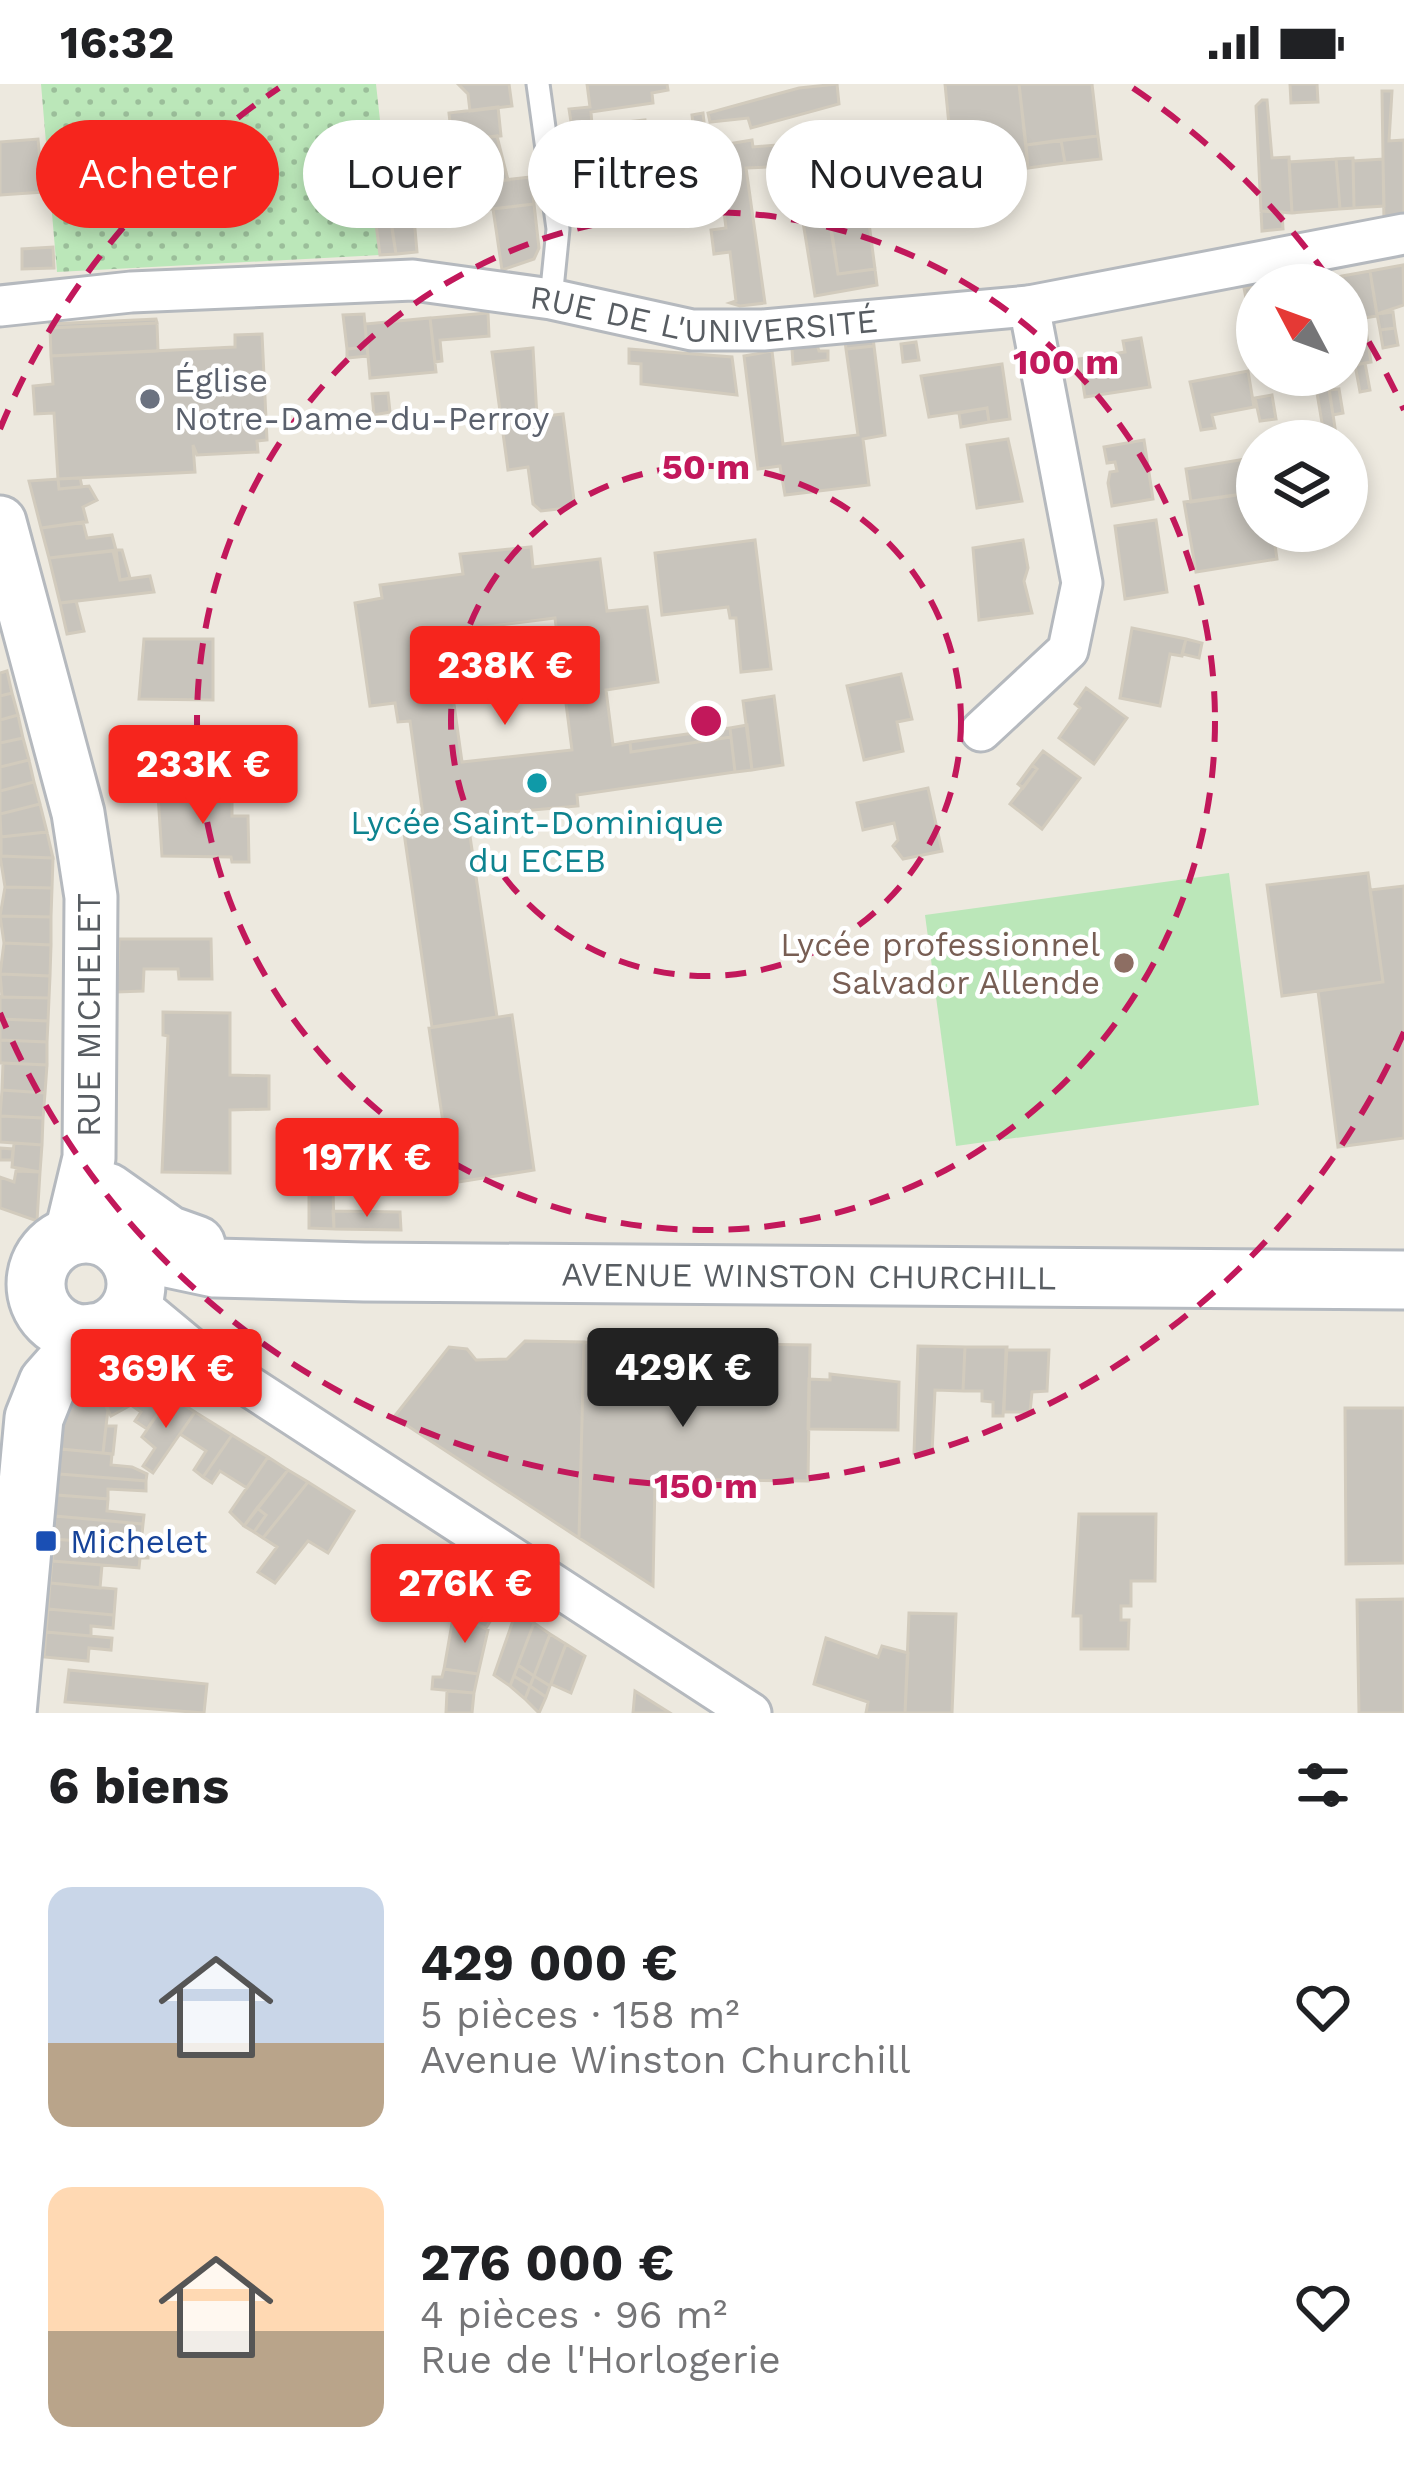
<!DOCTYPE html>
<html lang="fr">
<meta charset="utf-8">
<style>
:root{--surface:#fff;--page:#f6f6f6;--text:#202124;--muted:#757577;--accent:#f6251d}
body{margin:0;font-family:"Work Sans",sans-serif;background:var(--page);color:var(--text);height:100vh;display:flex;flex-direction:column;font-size:45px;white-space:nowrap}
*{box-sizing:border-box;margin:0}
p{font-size:39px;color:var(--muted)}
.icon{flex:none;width:66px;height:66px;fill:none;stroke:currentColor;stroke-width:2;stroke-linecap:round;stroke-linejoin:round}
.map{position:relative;height:1629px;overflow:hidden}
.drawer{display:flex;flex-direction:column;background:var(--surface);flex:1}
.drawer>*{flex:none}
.banner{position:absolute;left:36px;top:36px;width:1332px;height:108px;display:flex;gap:24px}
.needle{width:78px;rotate:311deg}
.buttons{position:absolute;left:1236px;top:180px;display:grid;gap:24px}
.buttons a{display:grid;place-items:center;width:132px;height:132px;border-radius:50%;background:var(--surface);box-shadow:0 6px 18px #0003;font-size:60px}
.price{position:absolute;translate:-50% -102px;padding:0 27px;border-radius:12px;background:var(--accent);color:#fff;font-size:39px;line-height:78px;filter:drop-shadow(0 3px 6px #0008)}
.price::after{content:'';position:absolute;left:50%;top:72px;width:36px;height:27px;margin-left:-18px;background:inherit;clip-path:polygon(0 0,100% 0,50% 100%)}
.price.selected{background:#222;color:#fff}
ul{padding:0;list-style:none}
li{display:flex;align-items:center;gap:36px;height:300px;padding:0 48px}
li span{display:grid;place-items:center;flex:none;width:336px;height:240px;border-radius:24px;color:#555}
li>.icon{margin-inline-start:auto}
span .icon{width:144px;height:144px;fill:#fffc;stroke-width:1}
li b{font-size:51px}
h2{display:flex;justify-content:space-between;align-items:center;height:144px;padding:0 48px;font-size:51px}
.chip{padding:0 42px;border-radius:54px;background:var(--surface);box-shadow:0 6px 18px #0003;font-size:42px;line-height:108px}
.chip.selected{background:var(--accent);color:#fff}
.status{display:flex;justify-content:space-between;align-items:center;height:84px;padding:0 60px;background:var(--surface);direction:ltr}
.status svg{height:33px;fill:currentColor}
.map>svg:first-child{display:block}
.grass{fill:url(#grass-dots)}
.pitch{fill:#bbe7b9}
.building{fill:#c8c4bc;stroke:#d2cbbd;stroke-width:3;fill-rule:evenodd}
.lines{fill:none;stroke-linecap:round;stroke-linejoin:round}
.service-casing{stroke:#b5b9be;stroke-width:27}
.minor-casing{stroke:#b5b9be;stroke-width:45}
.tertiary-casing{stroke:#b5b9be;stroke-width:57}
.secondary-casing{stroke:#b5bac0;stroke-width:63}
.service{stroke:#fff;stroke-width:21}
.minor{stroke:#fff;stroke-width:39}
.tertiary{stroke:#fff;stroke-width:51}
.secondary{stroke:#fff;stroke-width:57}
.ring{fill:none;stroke:#c2185b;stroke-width:6;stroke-dasharray:21 15}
.worship-dot{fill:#6b7280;stroke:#fff;stroke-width:4.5}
.culture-dot{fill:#0f9aa8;stroke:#fff;stroke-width:4.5}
.education-dot{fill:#8d6e63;stroke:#fff;stroke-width:4.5}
.transit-dot{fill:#1a4fb4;stroke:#fff;stroke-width:4.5}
.labels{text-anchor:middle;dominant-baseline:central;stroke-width:9;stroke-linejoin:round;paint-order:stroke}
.street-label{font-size:33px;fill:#585d62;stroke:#fff}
.worship-label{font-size:33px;fill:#5b616d;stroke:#fff;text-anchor:start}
.culture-label{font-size:33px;fill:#0d838f;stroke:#fff}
.education-label{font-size:33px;fill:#785e54;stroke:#fff;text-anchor:end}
.transit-label{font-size:33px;fill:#164399;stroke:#fff;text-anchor:start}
.centre{fill:#c2185b;stroke:#fff;stroke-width:6}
.ring-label{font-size:36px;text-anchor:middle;font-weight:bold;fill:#c2185b;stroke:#fff;stroke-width:9;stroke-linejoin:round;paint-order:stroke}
</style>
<div class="status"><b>16:32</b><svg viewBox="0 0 49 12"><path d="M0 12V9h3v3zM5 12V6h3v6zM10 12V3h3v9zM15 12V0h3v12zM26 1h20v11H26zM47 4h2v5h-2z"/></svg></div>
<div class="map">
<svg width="1404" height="1629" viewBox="0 0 1404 1629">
<defs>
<pattern id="grass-dots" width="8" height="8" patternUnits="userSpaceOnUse" patternTransform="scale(3)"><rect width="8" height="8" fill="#bbe7b9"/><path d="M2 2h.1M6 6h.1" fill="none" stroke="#9bbe9a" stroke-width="1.8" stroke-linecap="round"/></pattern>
</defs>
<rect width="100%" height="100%" fill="#ede9df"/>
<!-- grass -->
<path class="grass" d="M41 0H376L391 136 376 141 380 171 57 188Z"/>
<!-- pitch -->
<path class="pitch" d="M1229 789 1259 1021 956 1062 925 831Z"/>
<!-- building -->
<path class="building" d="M458 0H509L512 22 470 27 468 10Z
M587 0H667L668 6 652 9 653 19 591 28 592 41 572 44 569 25 590 23Z
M837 0 839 20 751 44 748 34 710 38 708 29 799 4Z
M945 0H1019L1028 84 954 92Z
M1019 0H1092L1098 52 1026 61Z
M1290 0H1317L1318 18 1291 19Z
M1382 7H1392L1389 57 1404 56V134L1384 139Z
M1262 16H1267L1272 74 1289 73 1292 129 1261 127 1256 22Z
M498 23 501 52 452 57 449 29Z
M703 29 711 100 700 101 692 31Z
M645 36 648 61 575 69 572 44Z
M497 52 508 96 454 102V57Z
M1098 52 1101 75 1065 79 1061 56Z
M38 55 43 108 0 111V58Z
M752 56 753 63 827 57 830 73 846 70 853 117 828 122 821 74 793 82 746 84 765 219 740 222 730 219 736 217 730 168 714 170 711 146 726 144 716 62Z
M1061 56 1065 79 1028 84 1026 61Z
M618 65 624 113 581 118 575 69Z
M1353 74 1354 124 1340 125 1336 75Z
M1336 75 1340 125 1292 129 1289 78Z
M1383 75 1384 122 1354 124 1353 77Z
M531 93 534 120 431 132 430 123 458 119 456 101Z
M399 108 401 130 390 131 388 109Z
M866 116 875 185 838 190 828 122Z
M534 120 539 164 534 175 502 186 493 125Z
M1261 127 1282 128 1283 145 1262 147Z
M828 128 838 190 875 185 877 201 815 212 802 132Z
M414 134 417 168 396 170 391 136Z
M391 139 396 170 380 171 376 140Z
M53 163 54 184 22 185V165Z
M1403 181 1404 221 1377 230 1370 187Z
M1370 187 1377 232 1364 234 1371 278 1355 281 1342 192Z
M1342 192 1343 201H1312V198Z
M1257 201V244L1252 245 1244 204Z
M1347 225 1355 281 1347 282Z
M1393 228 1395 244 1380 246 1377 230Z
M488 229 489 252 440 256 442 277 435 278 430 234Z
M364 230 367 263 347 265 343 231Z
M430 234 436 288 370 294 365 240Z
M156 235 157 239 50 244V240Z
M157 239 158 267 51 272 50 244Z
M1395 244 1398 261 1383 264 1380 246Z
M262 250 267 356 257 357 258 368 197 371 193 361 195 388 58 395 54 329 35 330 33 302 53 300 51 272 235 263V251Z
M873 253 874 262 846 265 845 257Z
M1141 254 1150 303 1085 313 1079 275 1125 268 1123 257Z
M916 258 919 276 903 278 901 260Z
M817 261 819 267H828V276L793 280 792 265Z
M874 262 885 351 863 355 869 401 785 411 780 382 758 385 744 272 772 267 783 360 858 351 846 265Z
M367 263 368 272 347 274V265Z
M533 264 537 333 563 330 574 416 567 424 541 427 533 420 528 383 508 386 492 268Z
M629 265 732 273 737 311 641 300V280L629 279Z
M1365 279 1370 306 1360 308 1355 281Z
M1002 280 1010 335 989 338 987 324 929 333 921 292Z
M1248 287 1254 323 1212 331 1215 344 1201 346 1190 298Z
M1314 291H1327L1337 357H1325Z
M1339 305 1343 329 1333 331 1329 306Z
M388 309 390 328 374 331 372 310Z
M1272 311 1276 335 1260 337 1255 314Z
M987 324 989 338 961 343 959 329Z
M1008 355 1022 417 977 424 967 361Z
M1144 356 1153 415 1112 422 1108 399 1110 388 1117 387 1115 378 1107 379 1104 363Z
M1257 373V408L1191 418 1186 385Z
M80 394 82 403 59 405 58 395Z
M58 395 59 405 89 402 97 416 83 423 87 438 41 444 29 397Z
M1257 408V447H1273L1277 475 1196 488 1184 418Z
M1156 436 1167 508 1125 515 1115 442Z
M83 438 87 454 112 451 116 466 49 474 41 444Z
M755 456 771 585 741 588 736 534H730L728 523 662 531 655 469Z
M1023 456 1028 484 1024 497 1032 529 979 536 973 464Z
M531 463 533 483 600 475 607 527 647 523 658 598 606 606 613 661 630 658 631 668 731 653 735 688 577 711 578 722 489 730V735L468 739 497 933 432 943 402 735 423 731 410 637 398 638 395 619 370 622 355 519 382 514 380 501 463 490 460 470ZM555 534 572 666 462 678 444 548Z
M116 466H122L130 494 120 496Z
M113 467 120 496 150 492 154 508 60 519 49 474Z
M76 517 84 547 67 550 60 519Z
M1132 544 1186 555 1182 572 1170 570 1160 622 1120 614Z
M144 555H213V616L139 615Z
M1186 555 1202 559 1199 574 1182 570Z
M7 587 12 609 0 612V589Z
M901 590 912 635 897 638 903 667 864 676 847 602Z
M1086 604 1127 634 1094 680 1059 654 1080 624 1075 620Z
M12 609 18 631 0 636V612Z
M774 612 783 681 752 686 743 617Z
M18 631 23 654 0 659V636Z
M747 641 752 686 735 688 730 644Z
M730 644 731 653 631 668 630 658Z
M183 648H217L218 665 183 664Z
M23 654 29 676 0 683V659Z
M183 664 218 665 217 678H183Z
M1043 667 1080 694 1042 745 1010 720 1037 685 1032 681Z
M29 676 34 698 0 707V683Z
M1032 681 1037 685 1023 704 1018 700Z
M34 698 40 720 0 730V707Z
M928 704 942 767 903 775 893 762 898 756 894 739 863 746 857 719Z
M232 710V732H248L249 778H232L231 773 162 772 158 711Z
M40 720 47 748 1 753 0 730Z
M47 748 53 774 1 772V753Z
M0 772 53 774 52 804 5 803Z
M1368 789 1383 898 1282 912 1267 801Z
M1404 802V1054L1338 1063 1318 907 1383 898 1370 806Z
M5 803 52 804 51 833 0 832Z
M0 832 51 833V861L4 859Z
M119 855H211L212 895H179L178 885H144L143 907 117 908Z
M4 859 51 861 50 892 0 890Z
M0 890 50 892 49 914 2 913Z
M0 913 49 914 48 937 0 935Z
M163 928 230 929V991L269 992V1025L230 1026V1089L162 1088 168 952 163 951Z
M512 931 534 1086 452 1099 429 944Z
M0 935 48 937 47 958 0 956Z
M0 956 47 958V981L0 979Z
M3 979 47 981 45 1009 2 1006Z
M2 1006 45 1009 43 1034 0 1032Z
M0 1032 43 1034 42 1061 0 1058Z
M14 1059 42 1061 40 1088 12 1083Z
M0 1064 13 1065 12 1076H0Z
M16 1087 40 1088 37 1137 0 1124V1093L14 1098Z
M309 1104H333L334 1145 309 1144Z
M333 1127 400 1128 401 1146 334 1145Z
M525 1257 584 1258 579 1454 394 1333 449 1263 467 1265 476 1276 507 1275Z
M584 1258 810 1261 808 1397 655 1395 653 1502 579 1454Z
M918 1262 965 1263 963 1307 935 1306 932 1369H914Z
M965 1263H1007L1003 1332H993V1318L982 1317V1307H963Z
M1006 1266H1049L1047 1307 1032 1308 1030 1328H1004Z
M134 1290 170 1312 147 1345 135 1337 141 1328 131 1321 111 1332 98 1307Z
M830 1290 899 1298 898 1346 808 1345 809 1295 830 1296Z
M98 1307 108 1325 103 1369 61 1365 64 1323Z
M170 1312 195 1328 153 1389 143 1382 155 1364 142 1353Z
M1345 1324H1404V1479L1346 1480Z
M195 1328 232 1351 203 1393 194 1386 206 1367 180 1350Z
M106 1342H116L113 1370 103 1369Z
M232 1351 268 1373 247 1404 220 1387 212 1399 203 1393Z
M61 1365 112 1370 111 1381 132 1383 147 1390 146 1397 59 1390Z
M268 1373 288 1386 244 1442 230 1428Z
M288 1386 308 1398 263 1454 254 1448 266 1431 257 1424Z
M59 1390 146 1397V1407L108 1405V1415L57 1411Z
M308 1398 354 1427 328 1469 308 1457 275 1499 258 1488 277 1463 263 1454Z
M57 1411 108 1415 107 1427 144 1431 143 1440 55 1432Z
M257 1424 266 1431 254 1448 244 1442Z
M1079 1430H1156L1155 1497H1131V1522H1121V1536H1129L1128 1565H1081V1532H1073Z
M55 1432 143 1440 142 1451 105 1448 104 1459 54 1455Z
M54 1455 104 1459 103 1470 129 1472V1461L148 1463V1474H140L139 1484 52 1477Z
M52 1477 102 1481 100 1504 50 1499Z
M466 1498 501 1520 486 1544 448 1527V1518Z
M50 1499 116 1505 114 1531 48 1525Z
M1404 1515V1629H1359L1357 1516Z
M48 1525 114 1531 113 1544 91 1542V1552L46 1548Z
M454 1528 488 1546 478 1590 444 1585Z
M516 1528 534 1539 510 1602 494 1591Z
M909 1529 956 1530 952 1629H905Z
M534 1539 550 1550 534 1592 518 1581Z
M46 1548 112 1554 111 1566 89 1564 88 1577 44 1573Z
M550 1550 566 1560 550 1602 534 1592Z
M826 1554 878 1573 882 1562 908 1569 905 1629H866L868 1618 814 1600Z
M566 1560 585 1572 571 1609 551 1600Z
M518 1581 534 1592 530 1602 514 1592Z
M444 1585 478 1590 474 1609 432 1605 433 1593H442Z
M69 1586 207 1600 204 1629 65 1618Z
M514 1592 530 1602 525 1615 510 1602Z
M534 1592 550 1602 546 1613 530 1602Z
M530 1602 546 1613 539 1629 525 1615Z
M447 1607 474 1609 472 1629H446Z
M635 1607 670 1629H633Z"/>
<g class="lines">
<!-- service casing -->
<g class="service-casing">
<path id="service" d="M538 0 558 145 551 215"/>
</g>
<!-- minor casing -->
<g class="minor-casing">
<g id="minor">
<path id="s1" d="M0 222 131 208 413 196 551 215 692 246H763L1029 222 1404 150"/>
<path d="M981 647 1068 566 1082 499 1029 222"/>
<path d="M133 1216 192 1265 751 1629"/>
</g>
</g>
<!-- tertiary casing -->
<g class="tertiary-casing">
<path id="tertiary" d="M0 438 78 729 91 813 89 1074 70 1153"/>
</g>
<!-- secondary casing -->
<g class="secondary-casing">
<g id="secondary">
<path d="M107 1108 168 1151 196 1161"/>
<circle cx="86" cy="1200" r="50"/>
<path id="s2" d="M121 1164 215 1184 364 1188 1404 1196"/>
<path d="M7 1629 34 1334 48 1299 92 1249"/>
</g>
</g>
<!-- service -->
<use href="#service" class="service"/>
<!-- minor -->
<use href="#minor" class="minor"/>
<!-- tertiary -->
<use href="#tertiary" class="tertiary"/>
<!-- secondary -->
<use href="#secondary" class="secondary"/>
</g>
<!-- distance rings -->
<g class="ring">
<circle cx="706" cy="637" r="255"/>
<circle cx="706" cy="637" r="509"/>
<path d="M1404 948A764 764 0 0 1 0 929M0 345A764 764 0 0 1 279 4M1133 4A764 764 0 0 1 1332 199M1350 227A764 764 0 0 1 1404 326"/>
</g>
<!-- markers -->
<circle class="worship-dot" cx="150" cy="315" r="12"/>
<circle class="culture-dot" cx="537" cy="699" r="12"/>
<circle class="education-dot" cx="1124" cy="879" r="12"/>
<rect class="transit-dot" x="34" y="1445" width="24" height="24" rx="6"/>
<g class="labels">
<!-- street labels -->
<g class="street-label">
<text stroke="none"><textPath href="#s1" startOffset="708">RUE DE L'UNIVERSITÉ</textPath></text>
<text transform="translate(88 931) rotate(-90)">RUE MICHELET</text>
<text stroke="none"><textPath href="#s2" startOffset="690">AVENUE WINSTON CHURCHILL</textPath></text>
</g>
<!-- worship labels -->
<g class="worship-label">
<text x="174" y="296">Église<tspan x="174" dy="38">Notre-Dame-du-Perroy</tspan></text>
</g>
<!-- culture labels -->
<g class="culture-label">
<text x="537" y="738">Lycée Saint-Dominique<tspan x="537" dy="38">du ECEB</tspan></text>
</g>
<!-- education labels -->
<g class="education-label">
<text x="1100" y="860">Lycée professionnel<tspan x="1100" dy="38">Salvador Allende</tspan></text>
</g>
<!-- transit labels -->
<g class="transit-label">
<text x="70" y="1457">Michelet</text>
</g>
</g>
<circle cx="706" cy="637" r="18" class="centre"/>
<g class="ring-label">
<text x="1066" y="290">100 m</text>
<text x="706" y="395">50 m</text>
<text x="706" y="1414">150 m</text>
</g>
</svg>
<div class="buttons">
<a><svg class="needle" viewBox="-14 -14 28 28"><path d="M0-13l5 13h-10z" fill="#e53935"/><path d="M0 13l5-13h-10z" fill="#757577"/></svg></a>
<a><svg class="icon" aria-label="layers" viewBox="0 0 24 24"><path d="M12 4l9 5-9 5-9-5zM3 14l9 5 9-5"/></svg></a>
</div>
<b class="price" style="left:505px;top:644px">238K €</b>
<b class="price" style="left:203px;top:743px">233K €</b>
<b class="price" style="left:367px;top:1136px">197K €</b>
<b class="price selected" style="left:683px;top:1346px">429K €</b>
<b class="price" style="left:166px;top:1347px">369K €</b>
<b class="price" style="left:465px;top:1562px">276K €</b>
<div class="banner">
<a class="chip selected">Acheter</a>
<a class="chip">Louer</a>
<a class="chip">Filtres</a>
<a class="chip">Nouveau</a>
</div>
</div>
<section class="drawer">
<h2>6 biens<svg class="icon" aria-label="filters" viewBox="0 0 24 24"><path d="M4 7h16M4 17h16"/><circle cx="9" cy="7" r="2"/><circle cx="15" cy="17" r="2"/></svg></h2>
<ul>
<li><span style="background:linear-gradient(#c9d6e8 65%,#b9a48a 0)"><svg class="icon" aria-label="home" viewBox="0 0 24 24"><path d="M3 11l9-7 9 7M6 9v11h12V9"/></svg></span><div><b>429 000 €</b><p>5 pièces · 158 m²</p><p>Avenue Winston Churchill</p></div><svg class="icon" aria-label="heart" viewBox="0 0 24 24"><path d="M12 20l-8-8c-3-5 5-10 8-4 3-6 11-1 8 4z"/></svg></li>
<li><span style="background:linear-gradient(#ffd9b3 60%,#b9a48a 0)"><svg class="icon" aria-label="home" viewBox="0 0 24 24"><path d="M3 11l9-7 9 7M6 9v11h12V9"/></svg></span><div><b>276 000 €</b><p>4 pièces · 96 m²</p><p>Rue de l'Horlogerie</p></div><svg class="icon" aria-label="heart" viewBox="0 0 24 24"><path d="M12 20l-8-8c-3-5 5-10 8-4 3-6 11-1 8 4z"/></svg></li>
</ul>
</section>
